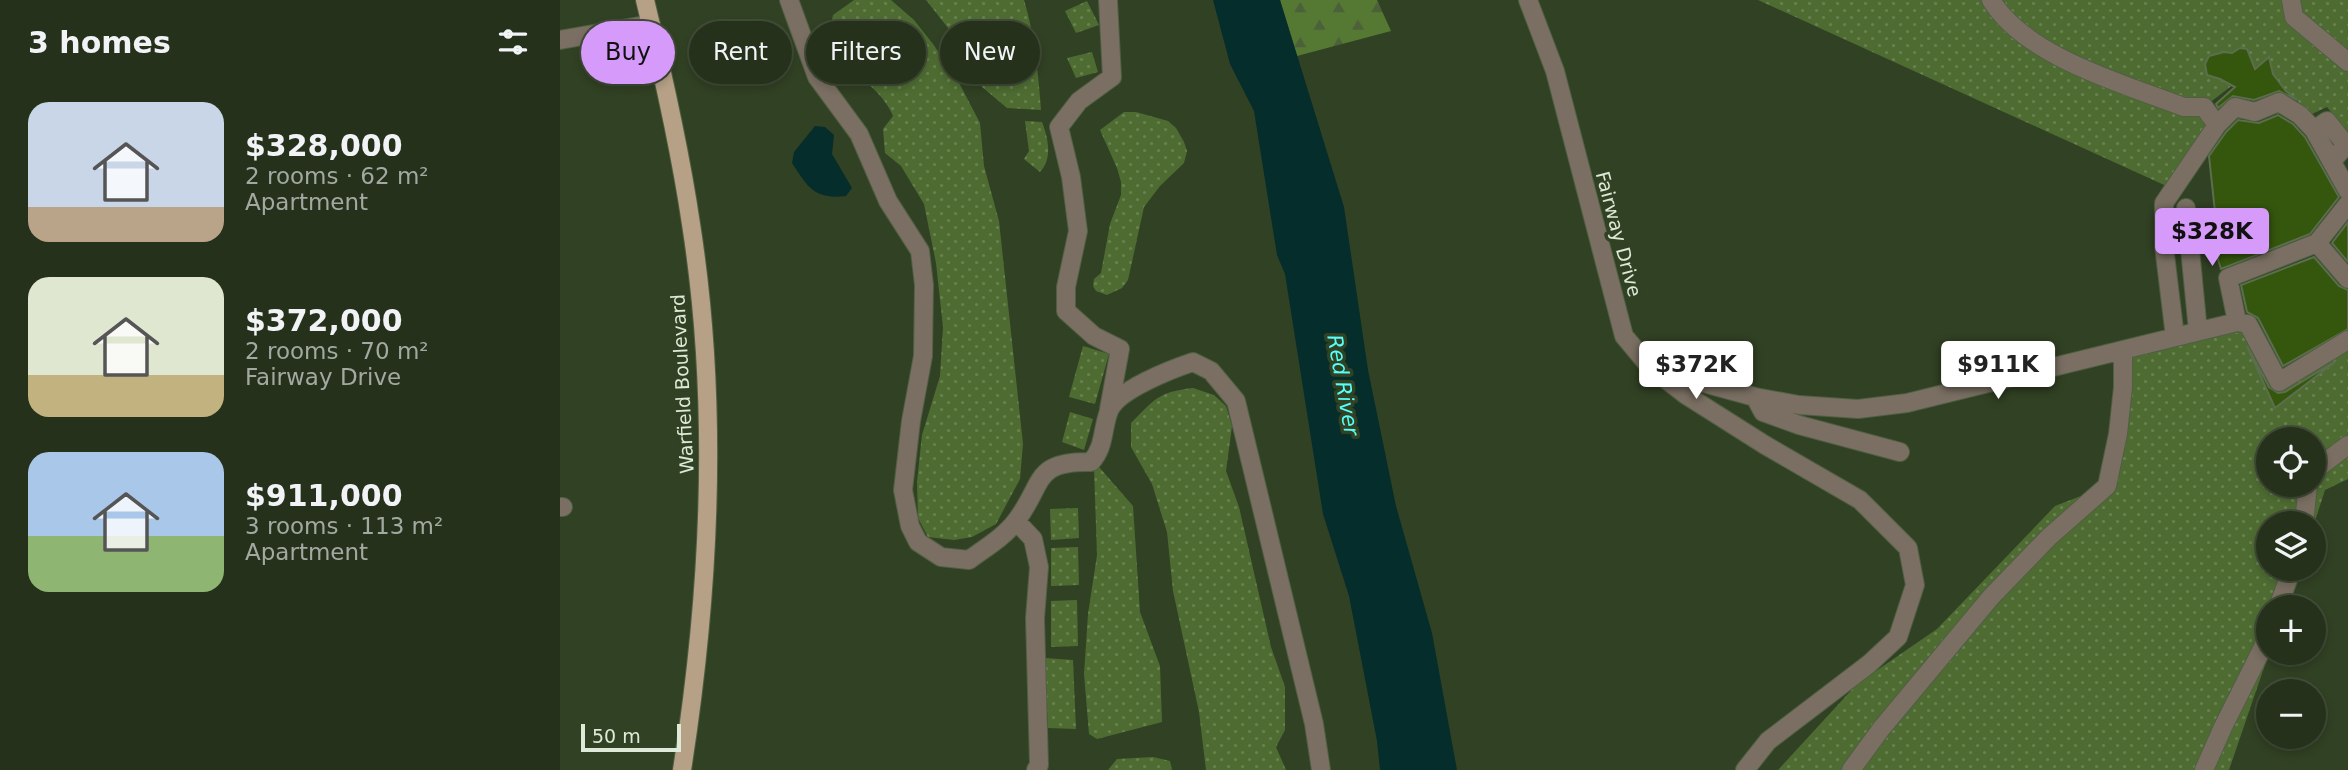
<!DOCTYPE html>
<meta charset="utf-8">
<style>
:root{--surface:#25311a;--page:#313d27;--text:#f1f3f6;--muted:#a3a9a2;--line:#424c39;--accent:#d69bfa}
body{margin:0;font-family:"DejaVu Sans",sans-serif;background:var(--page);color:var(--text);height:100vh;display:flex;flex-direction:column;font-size:26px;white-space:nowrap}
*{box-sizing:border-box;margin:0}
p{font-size:23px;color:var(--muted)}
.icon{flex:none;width:38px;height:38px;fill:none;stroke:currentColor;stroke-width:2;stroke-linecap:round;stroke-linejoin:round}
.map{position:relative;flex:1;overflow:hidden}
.drawer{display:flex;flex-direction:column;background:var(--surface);width:560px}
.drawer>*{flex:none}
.guide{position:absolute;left:21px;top:21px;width:665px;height:63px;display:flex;gap:14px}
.controls{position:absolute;left:1696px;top:427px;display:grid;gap:14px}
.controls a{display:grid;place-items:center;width:70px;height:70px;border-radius:50%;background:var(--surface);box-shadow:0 4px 10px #0003,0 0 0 2px var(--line);font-size:35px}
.scale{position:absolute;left:21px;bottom:18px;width:100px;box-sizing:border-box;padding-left:7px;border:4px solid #dee9d7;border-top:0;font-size:19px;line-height:24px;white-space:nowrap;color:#dee9d7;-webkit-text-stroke:5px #314123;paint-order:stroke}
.price{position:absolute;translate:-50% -60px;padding:0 16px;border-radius:7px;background:#fff;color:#222;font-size:23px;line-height:46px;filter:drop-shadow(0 2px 4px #0008)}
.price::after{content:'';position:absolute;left:50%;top:42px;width:21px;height:16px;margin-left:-10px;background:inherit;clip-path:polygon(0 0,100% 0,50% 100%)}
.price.active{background:var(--accent);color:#111}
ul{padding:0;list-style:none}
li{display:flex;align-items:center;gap:21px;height:175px;padding:0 28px}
li span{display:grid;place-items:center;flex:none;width:196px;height:140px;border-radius:21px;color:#555}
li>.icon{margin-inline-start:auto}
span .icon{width:84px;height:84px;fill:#fffc;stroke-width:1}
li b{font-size:30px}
h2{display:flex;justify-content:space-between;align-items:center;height:84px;padding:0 28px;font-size:30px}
.pill{padding:0 24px;border-radius:32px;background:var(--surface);box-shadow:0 4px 10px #0003,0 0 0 2px var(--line);font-size:24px;line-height:63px}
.pill.active{background:var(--accent);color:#111}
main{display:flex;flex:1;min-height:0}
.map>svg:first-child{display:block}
.grass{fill:url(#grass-dots);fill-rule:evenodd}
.forest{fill:url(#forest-firs)}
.water{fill:#052d2b}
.building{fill:#35570d;stroke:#5c6e4e;stroke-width:2}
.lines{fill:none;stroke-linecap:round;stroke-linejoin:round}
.minor-casing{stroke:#505f43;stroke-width:20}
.major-casing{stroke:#505f43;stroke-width:20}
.minor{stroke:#7a6f62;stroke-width:18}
.major{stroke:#b6a086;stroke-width:18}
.labels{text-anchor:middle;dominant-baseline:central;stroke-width:7;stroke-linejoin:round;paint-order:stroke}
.street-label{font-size:19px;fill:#dee9d7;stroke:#314123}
.water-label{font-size:21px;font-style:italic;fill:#55fef8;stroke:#314123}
</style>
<main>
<section class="drawer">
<h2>3 homes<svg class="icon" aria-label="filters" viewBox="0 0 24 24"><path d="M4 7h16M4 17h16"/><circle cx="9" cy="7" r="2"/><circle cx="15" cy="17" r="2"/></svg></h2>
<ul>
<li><span style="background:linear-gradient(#c9d6e8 75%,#b9a48a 0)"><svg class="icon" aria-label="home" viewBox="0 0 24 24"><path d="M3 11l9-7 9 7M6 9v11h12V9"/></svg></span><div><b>$328,000</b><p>2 rooms · 62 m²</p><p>Apartment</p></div></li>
<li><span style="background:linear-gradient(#dfe7d0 70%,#c2b280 0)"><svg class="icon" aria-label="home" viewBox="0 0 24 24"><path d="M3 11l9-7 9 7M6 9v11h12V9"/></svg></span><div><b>$372,000</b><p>2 rooms · 70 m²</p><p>Fairway Drive</p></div></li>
<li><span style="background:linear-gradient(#a9c7e8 60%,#8fb573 0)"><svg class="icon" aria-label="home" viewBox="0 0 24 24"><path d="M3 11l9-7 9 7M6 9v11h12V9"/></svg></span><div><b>$911,000</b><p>3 rooms · 113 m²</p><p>Apartment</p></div></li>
</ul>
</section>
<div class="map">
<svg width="1788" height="770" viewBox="0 0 1788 770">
<defs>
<pattern id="grass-dots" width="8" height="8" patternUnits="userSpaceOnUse" patternTransform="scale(1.75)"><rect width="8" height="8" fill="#4e6c32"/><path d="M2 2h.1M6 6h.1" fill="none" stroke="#67814f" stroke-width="1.8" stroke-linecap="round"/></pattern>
<pattern id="forest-firs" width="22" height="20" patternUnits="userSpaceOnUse" patternTransform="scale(1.75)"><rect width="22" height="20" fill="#557933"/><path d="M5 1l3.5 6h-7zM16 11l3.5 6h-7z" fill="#4c603a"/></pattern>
</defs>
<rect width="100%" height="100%" fill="#314123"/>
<!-- grass -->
<path class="grass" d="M294 0H331L354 20 373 44 397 79 420 123 424 166 439 221 463 444 460 479 436 524 412 537 394 540 368 537 358 518 357 482 362 435 380 376 383 327 376 263 364 204 341 166 325 153 323 129 333 116C325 97 312 88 298 74 285 62 277 49 269 34L273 15Z
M366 0H464C475 36 478 73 481 110L447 108 422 87 411 57Z
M1198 0H1788V134L1767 107 1752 114 1726 91 1713 74 1709 57 1644 107 1657 125 1613 189Z
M527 1 539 25 516 33 505 11Z
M532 52 538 72 516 78 507 58Z
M564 112H576L608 121 616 128 624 142 627 151 624 163 600 186 584 207 568 280 562 288 547 295 536 291 533 286 534 279 541 273 550 224 561 195V182L557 168 540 130Z
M465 121 482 122C488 138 493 158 480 172L464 159 469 151Z
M1677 322 1719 381 1788 340V479L1765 490 1754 524 1708 523V569H1738L1725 607H1708L1709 653 1669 770H1218L1297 684 1377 629 1495 506 1547 486 1563 351ZM1708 439H1754V485H1708Z
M523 346 549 354 535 404 509 397Z
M633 388 654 395 666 406 672 426 666 471 679 507 711 647 725 687V730L716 747 726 770H646L639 712 613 591 607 532 592 484 571 447V423C595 399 598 392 633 388Z
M510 412 533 419 524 450 502 442Z
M539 467 573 506 580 612 600 666 602 722 537 739 529 734 524 674 528 614 537 555 534 468Z
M518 508 519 538 491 540 490 509Z
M518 547 519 585 491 586V548Z
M517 600 518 646 491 647V601Z
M485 658 513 660 516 729 488 728Z
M593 757 610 761 612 770H548L557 759Z"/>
<!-- forest -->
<path class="forest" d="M720 0H817L831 31 737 56Z"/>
<!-- water -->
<path class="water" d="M653 0H720L784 207 808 370 836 506 872 633 897 770H820L817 741 789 596 763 514 725 274 717 255 694 111 670 64Z
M255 126 265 127 274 135 272 154 292 188 286 196C254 200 247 186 232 163L234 152Z"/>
<!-- building -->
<path class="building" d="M1680 48 1687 49 1695 69 1709 57 1713 74 1726 91 1737 100 1719 91 1694 100 1673 96 1658 108 1656 104 1675 87 1660 79 1647 75 1645 64 1649 56 1664 52 1672 53Z
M1718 115 1733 124 1745 137 1779 197 1750 234 1661 269 1656 253 1658 240 1649 156 1666 132 1678 120 1699 123Z
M1788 222V262L1772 243Z
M1754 257 1779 286 1788 290V329L1723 366 1698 318 1687 312 1681 285Z
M1687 346 1709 387 1718 393 1725 392 1776 361 1715 408Z"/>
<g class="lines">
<!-- minor casing -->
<g class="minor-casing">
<path id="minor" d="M229 0 257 77 299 134 328 201 360 251 364 285 363 356 351 421 343 490 350 526 358 542 381 557 409 560C425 548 444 537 456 521 485 483 472 461 531 462 545 447 542 429 549 411 557 390 612 369 633 362L651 371 676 401 754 724 761 770
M548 0 552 77 519 101 499 127 511 177 518 231 506 287V311L534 336 560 349 549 409
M968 0 995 71 1064 336 1090 367 1126 395 1205 445 1300 500 1348 548 1355 585 1338 637 1309 664 1208 741 1185 770
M1431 0C1466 57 1564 84 1624 107H1644L1657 125 1604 203V246L1615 337
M1731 0 1734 17 1788 62
M0 40 91 24
M1657 125 1675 107 1695 112 1719 102 1740 115 1754 130
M1772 161 1786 145 1767 121 1754 130 1788 191
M1788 204 1757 243 1788 279
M1626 208 1638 331
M1677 322 1668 278 1757 243
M1100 371 1195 397 1239 405 1298 409 1347 403 1677 322 1688 324 1719 382 1788 340
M1195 397 1203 412 1239 425 1340 452
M1754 471 1788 445
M0 507H3
M456 521 473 539 479 567 475 618 479 765 476 770
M1744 523 1748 485
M1718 607 1732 569
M1291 770 1321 729 1431 597 1489 537 1547 486 1558 434 1563 387V351
M1644 770 1663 727 1708 637"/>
</g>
<!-- major casing -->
<g class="major-casing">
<path id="major" d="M85 0C103 74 120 149 131 224 159 403 150 592 122 770"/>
</g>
<!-- minor -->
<use href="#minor" class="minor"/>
<!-- major -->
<use href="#major" class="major"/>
</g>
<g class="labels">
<!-- street labels -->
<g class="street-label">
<text transform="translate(1059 234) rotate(75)">Fairway Drive</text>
<text transform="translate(122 384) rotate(-93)">Warfield Boulevard</text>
</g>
<!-- water labels -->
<g class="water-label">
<text transform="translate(783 385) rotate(80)">Red River</text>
</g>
</g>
</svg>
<div class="controls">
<a><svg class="icon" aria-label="locate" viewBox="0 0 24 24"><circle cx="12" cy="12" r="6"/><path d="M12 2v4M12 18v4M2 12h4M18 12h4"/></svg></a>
<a><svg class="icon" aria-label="layers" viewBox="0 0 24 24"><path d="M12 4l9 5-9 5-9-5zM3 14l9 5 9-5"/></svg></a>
<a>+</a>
<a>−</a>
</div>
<div class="scale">50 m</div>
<b class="price active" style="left:1652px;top:268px">$328K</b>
<b class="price" style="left:1136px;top:401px">$372K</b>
<b class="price" style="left:1438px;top:401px">$911K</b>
<div class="guide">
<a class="pill active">Buy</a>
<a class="pill">Rent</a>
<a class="pill">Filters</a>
<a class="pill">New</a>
</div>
</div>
</main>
